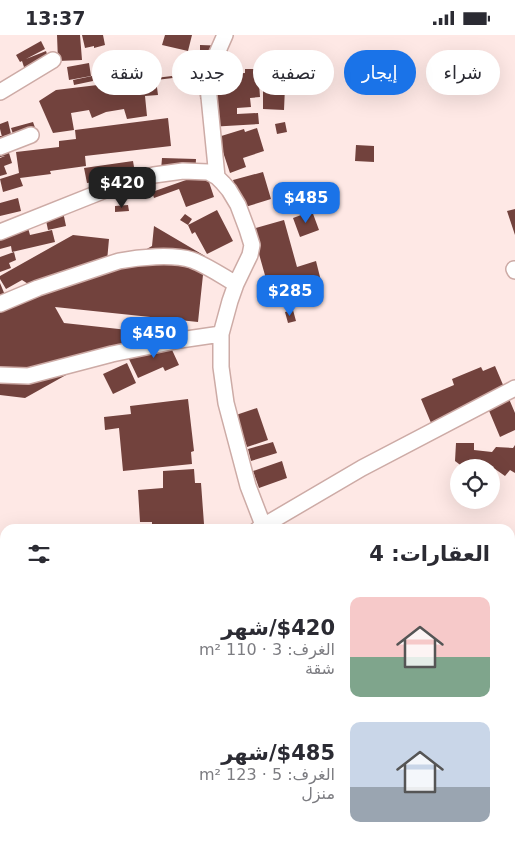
<!DOCTYPE html>
<html lang="ar">
<meta charset="utf-8">
<style>
:root{--surface:#fff;--page:#f2f2f3;--text:#2b2b33;--muted:#7c7c81;--accent:#1a73e8}
body{margin:0;font-family:"DejaVu Sans",Vazirmatn,sans-serif;background:var(--page);color:var(--text);direction:rtl;height:100vh;display:flex;flex-direction:column;font-size:19px;white-space:nowrap}
*{box-sizing:border-box;margin:0}
p{font-size:16px;color:var(--muted)}
.icon{flex:none;width:28px;height:28px;fill:none;stroke:currentColor;stroke-width:2;stroke-linecap:round;stroke-linejoin:round}
.map{position:relative;flex:1;overflow:hidden;direction:ltr}
.side{position:absolute;left:0px;top:489px;width:515px;height:321px;display:flex;flex-direction:column;background:var(--surface);border-radius:15px 15px 0 0;box-shadow:0 5px 20px #0002;direction:rtl}
.side>*{flex:none}
.banner{position:absolute;left:15px;top:15px;width:485px;height:45px;direction:rtl;display:flex;gap:10px}
.buttons{position:absolute;left:450px;top:424px;display:grid;gap:10px}
.buttons a{display:grid;place-items:center;width:50px;height:50px;border-radius:50%;background:var(--surface);box-shadow:0 5px 20px #0002;font-size:25px}
.price{position:absolute;translate:-50% -42px;padding:0 11px;border-radius:10px;background:var(--accent);color:#fff;font-size:16px;line-height:32px;filter:drop-shadow(0 1px 2px #0008)}
.price::after{content:'';position:absolute;left:50%;top:30px;width:15px;height:11px;margin-left:-8px;background:inherit;clip-path:polygon(0 0,100% 0,50% 100%)}
.price.on{background:#222;color:#fff}
ul{padding:0;list-style:none}
li{display:flex;align-items:center;gap:15px;height:125px;padding:0 25px}
li span{display:grid;place-items:center;flex:none;width:140px;height:100px;border-radius:10px;color:#555}
li>.icon{margin-inline-start:auto}
span .icon{width:60px;height:60px;fill:#fffc;stroke-width:1}
li b{font-size:21px}
h2{display:flex;justify-content:space-between;align-items:center;height:60px;padding:0 25px;font-size:21px}
.tag{padding:0 18px;border-radius:22px;background:var(--surface);box-shadow:0 5px 20px #0002;font-size:18px;line-height:45px}
.tag.on{background:var(--accent);color:#fff}
.status{display:flex;justify-content:space-between;align-items:center;height:35px;padding:0 25px;background:var(--surface);direction:ltr}
.status svg{height:14px;fill:currentColor}
.map>svg:first-child{display:block}
.building{fill:#72423d}
.lines{fill:none;stroke-linecap:round;stroke-linejoin:round}
.minor-casing{stroke:#cdaba6;stroke-width:18}
.major-casing{stroke:#ac817b;stroke-width:21}
.minor{stroke:#fff;stroke-width:15}
.major{stroke:#fdd9d4;stroke-width:19}
</style>
<div class="status"><b>13:37</b><svg viewBox="0 0 49 12"><path d="M0 12V9h3v3zM5 12V6h3v6zM10 12V3h3v9zM15 12V0h3v12zM26 1h20v11H26zM47 4h2v5h-2z"/></svg></div>
<div class="map">
<svg width="515" height="809" viewBox="0 0 515 809">
<rect width="100%" height="100%" fill="#fee8e5"/>
<!-- building -->
<path class="building" d="M57 0H80L82 25 58 26Z
M82 0H103L105 10 94 13V11L85 13Z
M165 0H192L188 16 162 10Z
M41 6 45 14 26 24 46 16 49 25 25 35 22 26 20 27 16 20Z
M200 10 228 11V30L200 29Z
M89 28 91 41 69 45 67 32Z
M245 34H258L260 62 250 63 251 72 237 73V79L258 78 259 89 209 92 207 64H200L199 41 245 38Z
M92 41 93 46 74 50 73 45Z
M172 41 173 43 156 45 158 60 145 61 147 81 127 84 124 74 106 77 92 83 89 75 71 78 74 95 53 98 39 66 56 55Z
M263 51 285 52 284 75 263 74Z
M168 83 171 111 85 121 86 131 50 136 51 139 20 143 23 151 3 157 0 144 19 138 16 117 59 112V106L76 104 75 95Z
M8 86 11 99 4 101 12 128 4 131 7 139 0 141V123L5 121 0 122V101H2V102L0 94V89Z
M33 87 39 104 29 107 14 102 11 93Z
M285 87 287 97 277 99 275 89Z
M257 93 264 116 243 123 246 132 230 138 218 102 244 94 245 97Z
M356 110 374 111V127L355 126Z
M162 123 196 124 195 141 161 135Z
M133 126 134 132H130L131 139 116 141 117 143 148 145 150 156 108 163 106 150 115 144 87 148 84 133Z
M263 137 271 164 242 173 233 145Z
M206 138 214 162 186 172 179 154 154 163 152 157Z
M18 163 21 176 0 181V168Z
M128 170 129 176 115 177V171Z
M62 172 66 191 48 195 44 176Z
M515 174V200L507 176Z
M217 175 233 206 207 219 195 197 192 199 188 190 180 185 185 179 192 184 188 190Z
M312 176 319 195 300 202 293 183Z
M284 185 297 232 316 226 323 254 298 261 293 244 268 251 252 194Z
M26 186 30 200 52 195 55 207 12 217 11 211 0 214V192Z
M154 191 205 221 198 287 55 272 64 288 128 295 132 303 25 363 0 360V270L36 254 22 245 6 254 0 244V241L73 200 109 204 106 237 152 211Z
M14 217 16 225 9 228 11 233 0 237V222Z
M0 248 7 265 0 267Z
M293 275 296 286 288 288 285 277Z
M167 304 179 330 165 336 163 332 138 343 128 322Z
M127 328 136 348 113 359 103 339Z
M495 331 515 378V395L500 402 487 371 434 395 421 364 454 350 452 344 481 332 483 336Z
M188 364 194 416 191 417 192 429 123 436 119 393 105 395 104 382 131 379 130 371Z
M257 373 268 405 247 412 236 380Z
M273 407 277 418 251 426 248 414Z
M456 408H474V415L492 417 496 412 513 413 515 410V438L510 435 505 441 495 434 494 444H491V432H463L455 426Z
M282 426 287 443 259 453 253 436Z
M194 434 195 448H201L204 489 152 492V487H140L138 455 163 453V436Z
M510 562 515 563V597L510 596Z
M0 593 5 594V626L0 625Z
M0 640H5V699H0Z
M0 710H5V759H0Z
M0 778H5V805H16V809H0Z
M510 783 515 796 510 798Z
M31 805H63V809H31Z
M79 805H157V809H78Z
M173 805H192V809H173Z
M194 805 213 806V809H194Z
M226 805H270V809H226Z
M395 805H445V809H396Z
M454 805H492L482 809H456Z"/>
<g class="lines">
<!-- minor casing -->
<g class="minor-casing">
<path id="minor" d="M0 57 53 25
M0 112 31 100
M217 142 208 52 210 34 225 0
M0 197 118 150 154 140 183 136 208 137 217 142 223 148 229 155 238 170 247 194 252 210 250 220 236 249 230 266 221 299V332L226 368 248 451 263 490
M514 234 515 236
M0 269 38 253 119 226C139 222 173 219 192 225 208 231 222 241 236 249
M0 340 28 341 112 319 180 305 221 299
M258 494 362 433 515 353
M0 610H5
M510 645H515
M0 656H5
M0 725H5
M0 795H5
M232 805V809
M297 805V809
M34 809V805
M87 809V805
M178 809V805"/>
</g>
<!-- major casing -->
<g class="major-casing">
<path id="major" d="M510 527H515
M0 530H5"/>
</g>
<!-- minor -->
<use href="#minor" class="minor"/>
<!-- major -->
<use href="#major" class="major"/>
</g>
</svg>
<div class="buttons">
<a><svg class="icon" aria-label="locate" viewBox="0 0 24 24"><circle cx="12" cy="12" r="6"/><path d="M12 2v4M12 18v4M2 12h4M18 12h4"/></svg></a>
</div>
<b class="price on" style="left:122px;top:174px">$420</b>
<b class="price" style="left:306px;top:189px">$485</b>
<b class="price" style="left:290px;top:282px">$285</b>
<b class="price" style="left:154px;top:324px">$450</b>
<div class="banner">
<a class="tag">شراء</a>
<a class="tag on">إيجار</a>
<a class="tag">تصفية</a>
<a class="tag">جديد</a>
<a class="tag">شقة</a>
</div>
<section class="side">
<h2>العقارات: 4<svg class="icon" aria-label="filters" viewBox="0 0 24 24"><path d="M4 7h16M4 17h16"/><circle cx="9" cy="7" r="2"/><circle cx="15" cy="17" r="2"/></svg></h2>
<ul>
<li><span style="background:linear-gradient(#f6c9c9 60%,#7fa58c 0)"><svg class="icon" aria-label="home" viewBox="0 0 24 24"><path d="M3 11l9-7 9 7M6 9v11h12V9"/></svg></span><div><b>$420/شهر</b><p>الغرف: 3 · 110 m²</p><p>شقة</p></div></li>
<li><span style="background:linear-gradient(#c9d6e8 65%,#9aa5b1 0)"><svg class="icon" aria-label="home" viewBox="0 0 24 24"><path d="M3 11l9-7 9 7M6 9v11h12V9"/></svg></span><div><b>$485/شهر</b><p>الغرف: 5 · 123 m²</p><p>منزل</p></div></li>
</ul>
</section>
</div>
